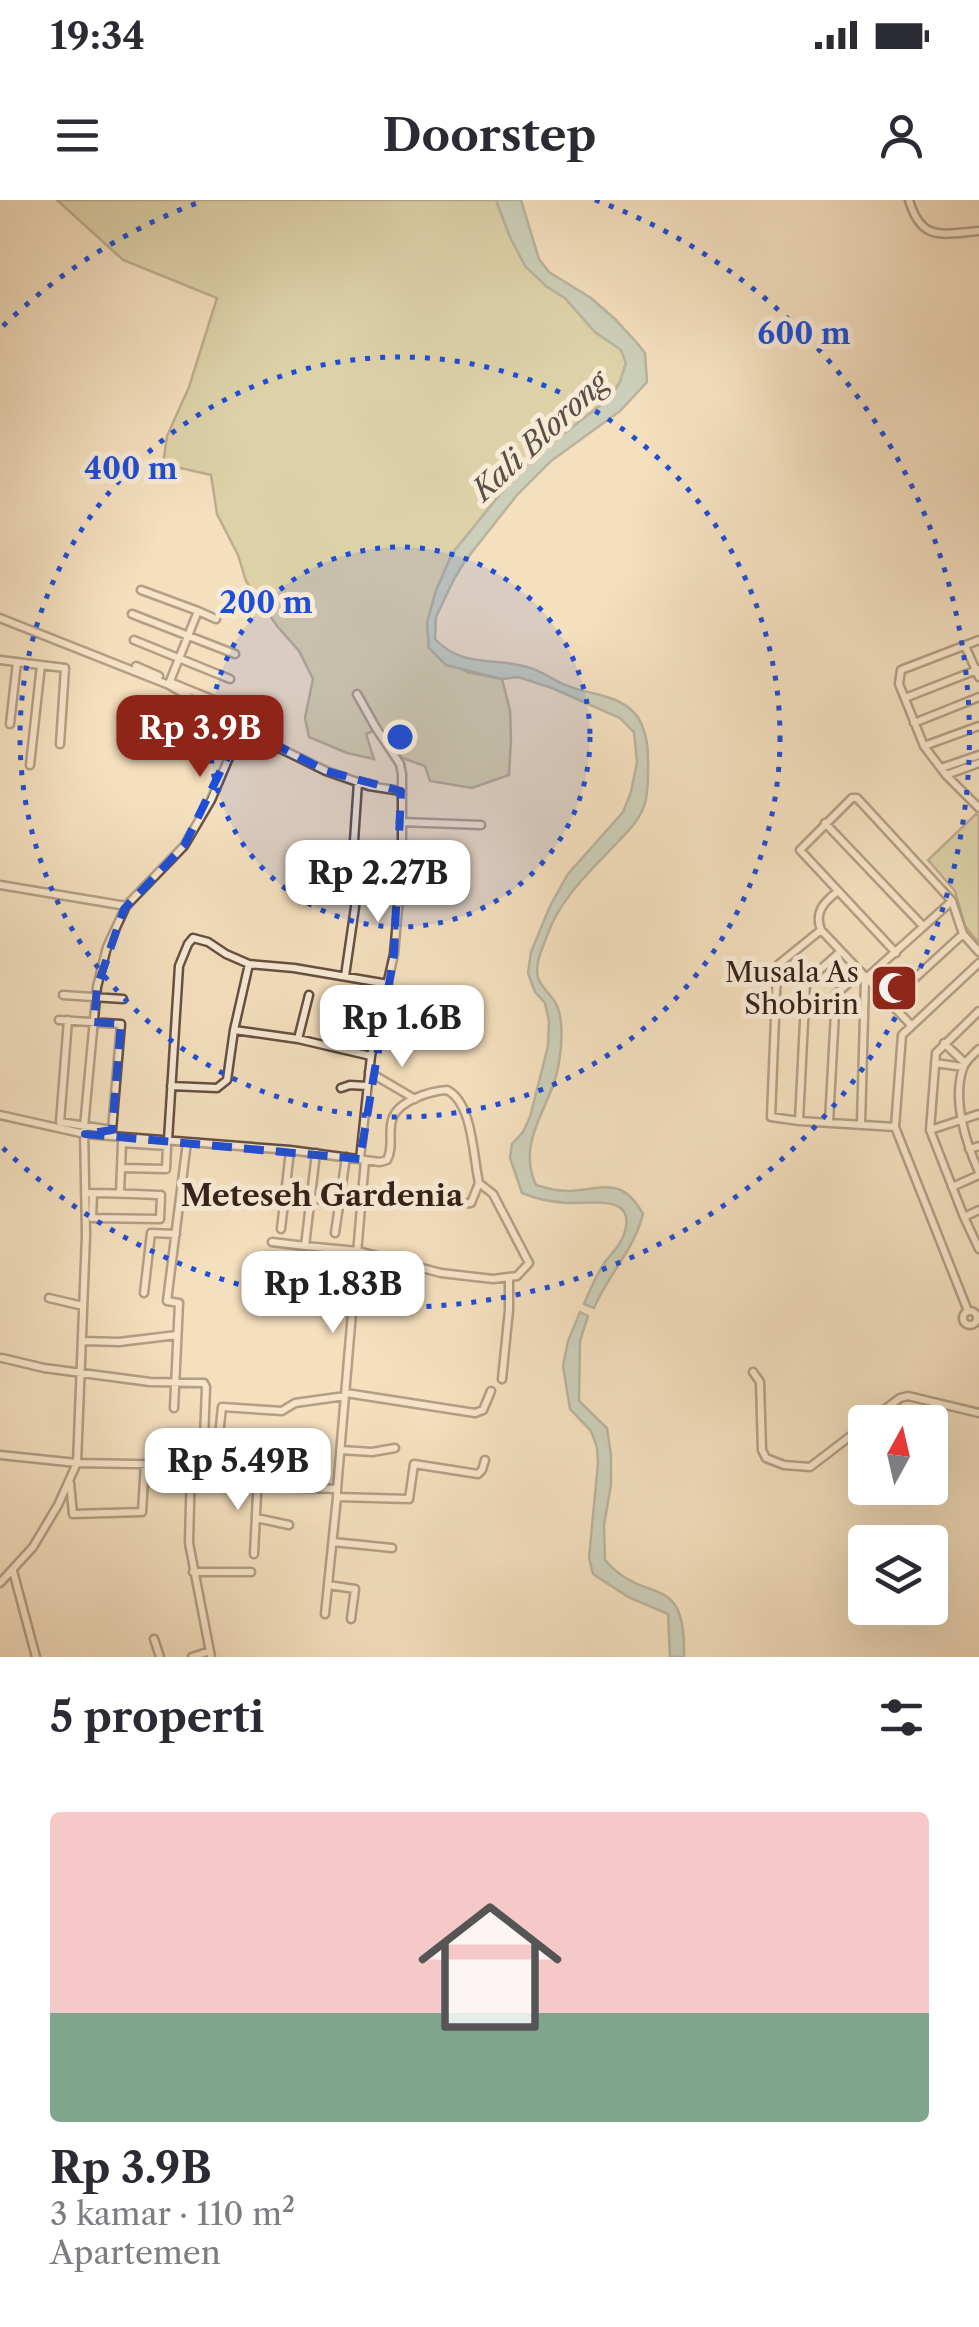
<!DOCTYPE html>
<html lang="id">
<meta charset="utf-8">
<style>
:root{--surface:#fff;--page:#f7f7f7;--text:#2b2b33;--muted:#7c7c81;--line:#e1e1e2;--accent:#8f2418}
body{margin:0;font-family:"Libre Caslon Text",serif;background:var(--page);color:var(--text);height:100vh;display:flex;flex-direction:column;font-size:38px;white-space:nowrap}
*{box-sizing:border-box;margin:0}
p{font-size:32px;color:var(--muted)}
.icon{flex:none;width:55px;height:55px;fill:none;stroke:currentColor;stroke-width:2;stroke-linecap:round;stroke-linejoin:round}
.map{position:relative;height:1457px;overflow:hidden}
.details{display:flex;flex-direction:column;background:var(--surface);flex:1}
.details>*{flex:none}
.needle{width:65px;rotate:8deg}
.buttons{position:absolute;left:848px;top:1205px;display:grid;gap:20px}
.buttons a{display:grid;place-items:center;width:100px;height:100px;border-radius:10px;background:var(--surface);box-shadow:0 10px 40px #0002;font-size:50px}
.price{position:absolute;translate:-50% -85px;padding:0 22px;border-radius:20px;background:#fff;color:#222;font-size:32px;line-height:65px;filter:drop-shadow(0 2px 5px #0008)}
.price::after{content:'';position:absolute;left:50%;top:60px;width:30px;height:22px;margin-left:-15px;background:inherit;clip-path:polygon(0 0,100% 0,50% 100%)}
.price.selected{background:var(--accent);color:#fff}
ul{padding:0;list-style:none}
li{display:grid;align-content:center;gap:20px;height:530px;padding:0 50px}
li+li{border-top:2px solid var(--line)}
li span{display:grid;place-items:center;height:310px;border-radius:10px;color:#555}
li>.icon{margin-inline-start:auto}
span .icon{width:180px;height:180px;fill:#fffc;stroke-width:1}
li b{font-size:42px}
h2{display:flex;justify-content:space-between;align-items:center;height:120px;padding:0 50px;font-size:42px}
.status{display:flex;justify-content:space-between;align-items:center;height:70px;padding:0 50px;background:var(--surface);direction:ltr}
.status svg{height:28px;fill:currentColor}
header{display:flex;justify-content:space-between;align-items:center;height:130px;padding:0 50px;background:var(--surface);font-size:45px;font-weight:700}
.map>svg:first-child{display:block}
.green{fill:#c1c08e;stroke:#7c7054;stroke-width:2.5}
.water{fill:#9cbcb4;stroke:#737e76;stroke-width:2.5}
.lines{fill:none;stroke-linecap:round;stroke-linejoin:round}
.minor-casing{stroke:#665042;stroke-width:11}
.minor{stroke:#f8ead5;stroke-width:6}
.marked{fill:none;stroke:#1d4ed8;stroke-width:8;stroke-dasharray:20 12;stroke-linejoin:round}
.ring{fill:none;stroke:#1d4ed8;stroke-width:5;stroke-dasharray:5 10}
.labels{text-anchor:middle;dominant-baseline:central;stroke-width:10;stroke-linejoin:round;paint-order:stroke}
.poi-label{font-size:28px;fill:#362119;stroke:#f8ead5;text-anchor:end}
.water-label{font-size:30px;font-style:italic;fill:#555048;stroke:#f8ead5}
.neighbourhood-label{font-size:30px;font-weight:bold;fill:#362119;stroke:#f8ead5}
.centre{fill:#1d4ed8;stroke:#f8ead5;stroke-width:5}
.ring-label{font-size:30px;text-anchor:middle;font-weight:bold;fill:#1d4ed8;stroke:#f8ead5;stroke-width:10;stroke-linejoin:round;paint-order:stroke}
</style>
<div class="status"><b>19:34</b><svg viewBox="0 0 49 12"><path d="M0 12V9h3v3zM5 12V6h3v6zM10 12V3h3v9zM15 12V0h3v12zM26 1h20v11H26zM47 4h2v5h-2z"/></svg></div>
<header><svg class="icon" aria-label="menu" viewBox="0 0 24 24"><path d="M4 6h16M4 12h16M4 18h16"/></svg>Doorstep<svg class="icon" aria-label="person" viewBox="0 0 24 24"><circle cx="12" cy="8" r="4"/><path d="M4 21q1-7 8-7t8 7"/></svg></header>
<div class="map">
<svg width="979" height="1457" viewBox="0 0 979 1457">
<rect width="100%" height="100%" fill="#f4dfbe"/>
<filter id="stains"><feTurbulence type="fractalNoise" baseFrequency=".002" numOctaves="4"/><feColorMatrix values="0 0 0 0 .2 0 0 0 0 .09 0 0 0 0 .02 0 0 0 .5 -.17"/></filter>
<radialGradient id="worn" r=".72"><stop offset=".6" stop-color="#630" stop-opacity="0"/><stop offset="1" stop-color="#630" stop-opacity=".3"/></radialGradient>
<!-- green -->
<path class="green" d="M57 0H496L510 37 546 86 565 98 595 132 622 150 626 163 620 182 610 198 534 257 506 287 452 354 436 391 427 423 429 448 467 472 502 479 510 510 511 538 509 575 472 588 430 581 425 566 402 558 380 528 366 534 374 559 347 553 309 537 305 518 313 479 299 451 277 426 246 381 238 355 217 314 211 275 163 264 167 236 189 187 217 98 123 60Z
M976 614 979 616V743L965 726 955 691 928 660Z"/>
<!-- water -->
<path class="water" d="M496 0H521L539 59 549 72 591 98 615 119 637 143 645 153 647 182 620 211 551 261 517 295 465 361 454 379 436 417 435 439C462 468 493 457 527 467 540 470 550 478 561 483 587 496 618 492 637 516 645 528 648 546 648 560 648 574 649 592 644 606 639 622 623 636 612 648 588 673 560 700 548 733 544 745 534 764 538 777 540 786 550 794 555 802 564 817 562 845 559 862 553 906 515 939 536 985 548 989 558 991 569 991 603 989 622 976 643 1014 634 1050 608 1075 594 1108L584 1104C590 1090 596 1075 605 1062 611 1054 619 1047 623 1037 640 993 592 1004 567 1003 551 1002 536 999 522 993L510 958 512 944 523 932 530 917 548 846 549 821 545 803 535 792 528 773 531 752 550 706 568 674 623 612 631 592 637 562 634 532 620 518 552 488 518 477 502 479 446 465 429 448 427 423 436 391 452 354 506 287 534 257 610 198 620 182 626 163 621 150 595 132 565 98 546 86 525 66 510 37Z
M580 1112 588 1116 580 1141 579 1201 607 1228 611 1255V1285L604 1325 605 1360C646 1408 686 1368 684 1457H670L668 1414 628 1397 593 1374 589 1358 598 1263 597 1247 591 1231 570 1209 563 1166 568 1141Z"/>
<g class="lines">
<!-- minor casing -->
<g class="minor-casing">
<path id="minor" d="M909 0C921 42 942 34 979 31
M141 390 198 411
M132 414 235 454
M0 418 169 485 269 543 326 571 369 586 401 591
M134 440 230 479
M979 440 901 470 899 484 924 546 946 575 979 563
M965 446 979 477
M0 460 65 468 60 544
M136 466 159 476
M170 481 198 411 216 419
M170 482 224 504 227 510 225 517
M357 494 376 528 400 564 402 574V663L394 754 371 856 360 959
M905 498 979 469
M914 523 979 497
M10 524 17 462
M924 546 979 526
M30 565 41 465
M941 568 979 555
M946 575 979 608
M401 622 481 625
M825 623 923 726
M0 685 126 706
M838 691C824 702 814 712 821 730L911 825
M821 730 779 764 777 769 771 917 799 921 895 927
M896 753 800 650 852 598H857L952 701 963 734 979 752
M345 776 355 707 357 669 354 641 358 582
M865 779 952 701
M63 795 123 799
M889 802 963 734
M774 806 834 810
M979 811 936 853 930 930 964 1017 979 1049
M59 820 121 824 112 930 60 922 68 820
M234 830 298 839 371 856
M298 839 309 795
M944 843 965 863
M979 849C973 855 966 860 963 868 952 900 966 943 979 972
M935 863 963 867
M369 872 415 899
M171 886 217 888 227 880 234 830 249 764
M341 888 350 885 367 886
M0 915 85 934 290 950 380 962 387 960C394 947 388 933 392 920 397 901 430 891 447 890 473 903 473 957 479 983L493 994 529 1063 517 1076 493 1079 441 1073 358 1051 305 1046 316 953
M799 921 806 782 840 752
M829 922 836 794 861 772
M861 924 865 780
M930 930 979 914
M168 940 179 766 188 744 193 738 208 742 226 754 249 764 294 768 388 784
M969 949 979 946
M952 987 979 975
M85 993C110 993 135 994 161 995L160 1019 92 1018 93 993
M120 993 122 943 167 946 166 969 121 968
M285 995 341 1002
M455 1004 471 1003 479 983
M964 1017 979 1010
M281 1029 290 951
M335 1033 346 957
M272 1042 305 1046
M144 1093 151 1033 176 1034
M49 1098 83 1106
M963 1118a7 7 0 1 1 14 0a7 7 0 1 1-14 0Z
M968 1111 895 927 902 835 979 763
M83 1141 119 1142 177 1135
M2 1158 44 1168 150 1182 204 1183 206 1187 203 1264
M753 1172 760 1182 762 1250 766 1258 784 1265 810 1267 865 1225
M502 1179 509 1110V1078
M346 1193 475 1213 483 1210 491 1191
M174 1208 179 1103 167 1101 187 942
M868 1222 900 1198 908 1196 979 1213
M340 1250 372 1252 395 1248
M0 1255 77 1263 247 1266 277 1287 337 1289 365 960
M216 1264 222 1207 282 1211 295 1203 345 1196
M191 1265 189 1343 211 1457
M70 1283 73 1314 142 1312 145 1264
M337 1289V1297L409 1299 414 1264 478 1274 482 1270 485 1260
M256 1318 289 1325
M333 1342 392 1348
M254 1354 258 1275
M13 1371 36 1457
M193 1372H251
M0 1383 33 1347 58 1305 77 1263 86 1035 84 927 97 787 107 747 126 706 184 646 211 600 242 527
M328 1385 355 1389 351 1419
M325 1414 337 1297
M154 1439 160 1457
M192 1457 210 1451"/>
</g>
<!-- minor -->
<use href="#minor" class="minor"/>
</g>
<!-- marked area -->
<path d="M0 0H979V1457H0ZM242 527 326 571 401 591 394 754 360 959 85 934 112 930 121 824 94 822 97 787 124 709 184 646Z" fill="#f4dfbe" fill-opacity=".55" fill-rule="evenodd"/>
<path class="marked" d="M242 527 326 571 401 591 394 754 360 959 85 934 112 930 121 824 94 822 97 787 124 709 184 646Z"/>
<!-- distance rings -->
<circle cx="400" cy="537" r="190" fill="#1d4ed8" fill-opacity=".12"/>
<g class="ring">
<circle cx="400" cy="537" r="190"/>
<circle cx="400" cy="537" r="380"/>
<path d="M3 126A571 571 0 0 1 205 0M595 0A571 571 0 1 1 3 948"/>
</g>
<!-- icons -->
<defs>
<g id="mosque-square" transform="scale(2.5)"><rect x="-9" y="-9" width="18" height="18" rx="4" fill="#8f2418" stroke="#f8ead5"/><path d="M3.5-4.9A6 6 0 1 0 3.5 4.9A5 5 0 1 1 3.5-4.9Z" fill="#fff"/></g>
</defs>
<g fill-rule="evenodd">
<use href="#mosque-square" x="894" y="788"/>
</g>
<g class="labels">
<!-- poi labels -->
<g class="poi-label">
<text x="859" y="772">Musala As<tspan x="859" dy="32">Shobirin</tspan></text>
</g>
<!-- water labels -->
<g class="water-label">
<text transform="translate(540 236) rotate(-43)">Kali Blorong</text>
</g>
<!-- neighbourhood labels -->
<g class="neighbourhood-label">
<text x="322" y="995">Meteseh Gardenia</text>
</g>
</g>
<circle cx="400" cy="537" r="15" class="centre"/>
<g class="ring-label">
<text x="804" y="144">600 m</text>
<text x="131" y="279">400 m</text>
<text x="266" y="413">200 m</text>
</g>
<rect width="100%" height="100%" filter="url(#stains)"/>
<rect width="100%" height="100%" fill="url(#worn)"/>
</svg>
<div class="buttons">
<a><svg class="needle" viewBox="-14 -14 28 28"><path d="M0-13l5 13h-10z" fill="#e53935"/><path d="M0 13l5-13h-10z" fill="#7c7c81"/></svg></a>
<a><svg class="icon" aria-label="layers" viewBox="0 0 24 24"><path d="M12 4l9 5-9 5-9-5zM3 14l9 5 9-5"/></svg></a>
</div>
<b class="price selected" style="left:200px;top:580px">Rp 3.9B</b>
<b class="price" style="left:378px;top:725px">Rp 2.27B</b>
<b class="price" style="left:402px;top:870px">Rp 1.6B</b>
<b class="price" style="left:333px;top:1136px">Rp 1.83B</b>
<b class="price" style="left:238px;top:1313px">Rp 5.49B</b>
</div>
<section class="details">
<h2>5 properti<svg class="icon" aria-label="filters" viewBox="0 0 24 24"><path d="M4 7h16M4 17h16"/><circle cx="9" cy="7" r="2"/><circle cx="15" cy="17" r="2"/></svg></h2>
<ul>
<li><span style="background:linear-gradient(#f6c9c9 65%,#7fa58c 0)"><svg class="icon" aria-label="home" viewBox="0 0 24 24"><path d="M3 11l9-7 9 7M6 9v11h12V9"/></svg></span><div><b>Rp 3.9B</b><p>3 kamar · 110 m²</p><p>Apartemen</p></div></li>
</ul>
</section>
